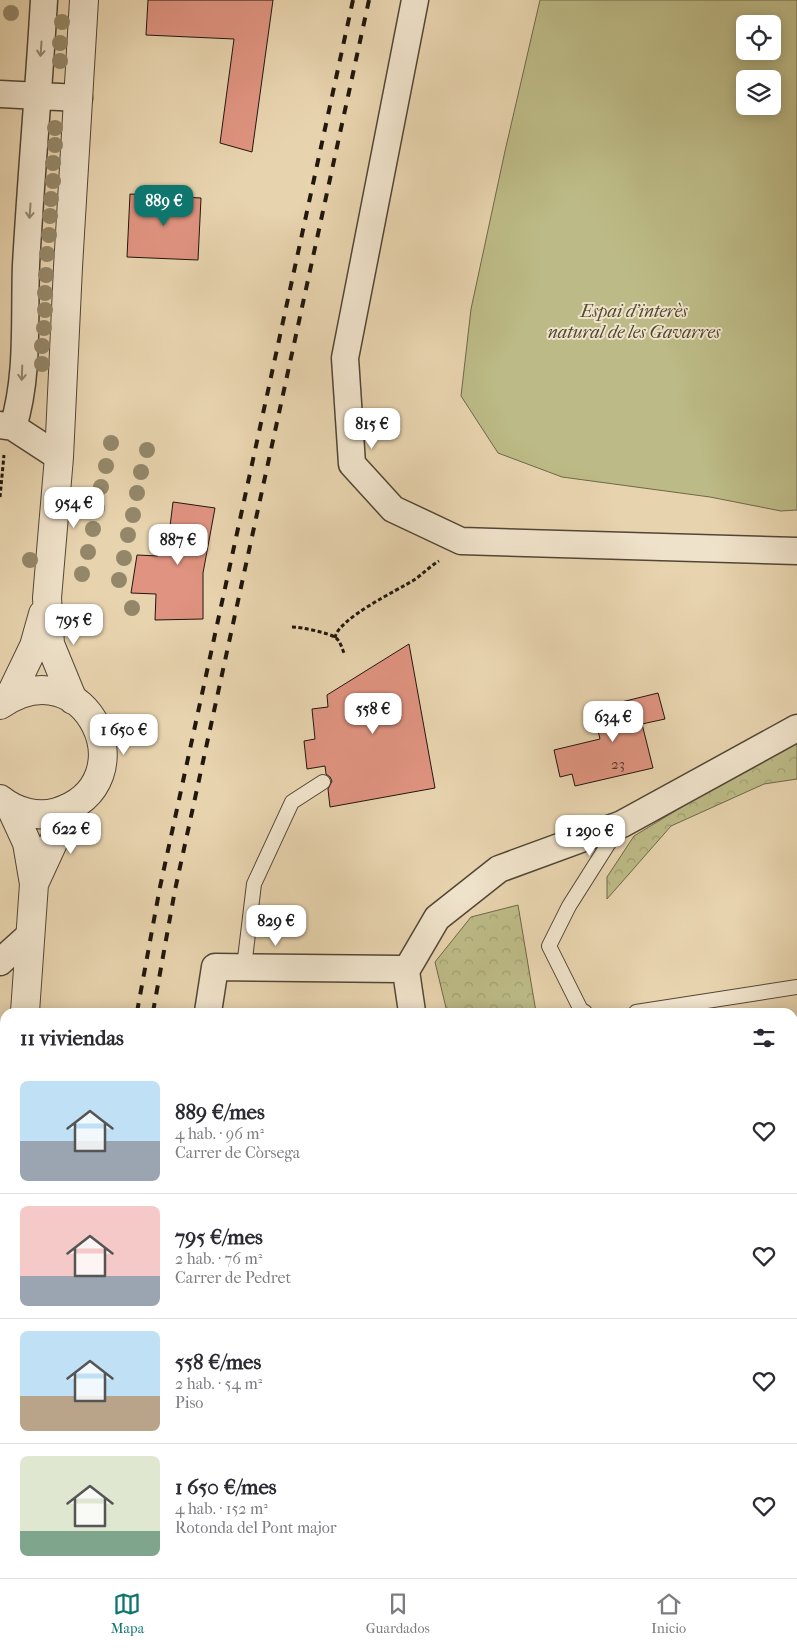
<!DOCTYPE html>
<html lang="es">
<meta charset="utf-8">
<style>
:root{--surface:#fff;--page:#f7f7f7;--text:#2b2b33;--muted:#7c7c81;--line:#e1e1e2;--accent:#0f766e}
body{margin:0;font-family:"IM FELL French Canon",serif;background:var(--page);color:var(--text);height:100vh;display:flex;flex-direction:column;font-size:19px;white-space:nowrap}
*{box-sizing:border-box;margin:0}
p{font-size:16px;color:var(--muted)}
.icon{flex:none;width:28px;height:28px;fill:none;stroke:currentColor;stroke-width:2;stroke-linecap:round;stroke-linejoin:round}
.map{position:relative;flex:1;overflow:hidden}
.side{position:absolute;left:0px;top:1008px;width:798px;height:571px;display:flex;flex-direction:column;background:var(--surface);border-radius:15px 15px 0 0;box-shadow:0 2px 12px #0003}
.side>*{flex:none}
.controls{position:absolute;left:736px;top:15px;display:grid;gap:10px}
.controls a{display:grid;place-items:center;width:45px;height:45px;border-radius:8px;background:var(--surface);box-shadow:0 2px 12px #0003;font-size:25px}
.price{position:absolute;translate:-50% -42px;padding:0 11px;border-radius:10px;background:#fff;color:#222;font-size:16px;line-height:32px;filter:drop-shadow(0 1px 2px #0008)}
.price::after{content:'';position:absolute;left:50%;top:30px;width:15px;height:11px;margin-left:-8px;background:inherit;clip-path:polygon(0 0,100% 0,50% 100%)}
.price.active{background:var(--accent);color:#fff}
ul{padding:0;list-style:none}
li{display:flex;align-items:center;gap:15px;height:125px;padding:0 20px}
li+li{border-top:1px solid var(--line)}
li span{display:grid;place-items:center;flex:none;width:140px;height:100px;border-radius:8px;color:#555}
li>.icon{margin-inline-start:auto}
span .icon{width:60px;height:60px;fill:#fffc;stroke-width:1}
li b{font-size:21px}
h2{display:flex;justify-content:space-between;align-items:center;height:60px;padding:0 20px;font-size:21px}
.tabs{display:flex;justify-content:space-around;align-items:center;height:70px;border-top:1px solid var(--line);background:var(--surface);font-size:14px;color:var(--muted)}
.tabs a{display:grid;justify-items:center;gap:2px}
.tabs .active{color:var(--accent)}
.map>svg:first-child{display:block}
.green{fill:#bcba86;stroke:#6e684a;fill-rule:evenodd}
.forest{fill:url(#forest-crowns);stroke:#6e684a}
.building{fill:#df9380;stroke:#21170d}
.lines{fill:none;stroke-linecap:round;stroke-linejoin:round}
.service-casing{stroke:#524635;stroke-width:16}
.minor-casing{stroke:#524635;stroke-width:29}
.tertiary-casing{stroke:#524635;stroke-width:30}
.path{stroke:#21170d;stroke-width:3;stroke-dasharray:4 2.5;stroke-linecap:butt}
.service{stroke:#efe2ca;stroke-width:14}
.minor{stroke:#efe2ca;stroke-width:26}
.tertiary{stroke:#efe2ca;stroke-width:28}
.rail{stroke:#21170d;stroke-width:4;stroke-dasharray:9 9;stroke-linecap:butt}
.tree{fill:#948769}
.oneway{stroke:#928775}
.labels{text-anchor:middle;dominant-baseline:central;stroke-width:4;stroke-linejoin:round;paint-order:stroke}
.number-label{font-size:15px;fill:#50362a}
.park-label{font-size:18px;font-style:italic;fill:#504831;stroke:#efe2ca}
</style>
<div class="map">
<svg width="797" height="1578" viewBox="0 0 797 1578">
<defs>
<pattern id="forest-crowns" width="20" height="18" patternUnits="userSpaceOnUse" patternTransform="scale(1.25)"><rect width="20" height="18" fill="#bcba86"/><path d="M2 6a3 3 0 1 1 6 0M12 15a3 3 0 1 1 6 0" fill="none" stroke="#a19f72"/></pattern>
</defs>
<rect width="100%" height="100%" fill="#e7d3ae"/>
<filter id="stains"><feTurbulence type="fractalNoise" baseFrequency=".004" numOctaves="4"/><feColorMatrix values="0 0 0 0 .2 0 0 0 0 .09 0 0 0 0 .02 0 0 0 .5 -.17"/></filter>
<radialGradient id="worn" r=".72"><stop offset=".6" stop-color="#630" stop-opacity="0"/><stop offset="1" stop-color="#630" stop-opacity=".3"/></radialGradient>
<!-- green -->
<path class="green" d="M540 0H797V510L781 511 710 497 562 477 498 453 461 396 471 309 505 151ZM745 24H772V51H745ZM745 79H772V106H745Z"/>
<!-- forest -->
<path class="forest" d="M797 737V779L764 784 671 826 607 899V877L634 836Z
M518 905 536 1012H447L435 962 471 917Z
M576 1574H639L640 1578H577Z"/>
<!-- building -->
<path class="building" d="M148 0H273L252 152 220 143 234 39 146 35Z
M130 194 201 198 198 260 127 257Z
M173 502 215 508 203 573V619L155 620 156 594 131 593 137 555 158 556V551H167Z
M409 644 435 788 330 807 328 789 332 781 330 777 326 774 325 766 307 769 304 741 315 739 312 709 328 707 327 695Z
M658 693 665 719 642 724 653 768 575 786 572 774 560 777 554 750 600 739 593 709Z"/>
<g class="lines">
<!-- service casing -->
<g class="service-casing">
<path id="service" d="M244 967 254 884 292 802 323 782
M585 1012 581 1010 549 946 569 906 619 827
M636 1012 797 987
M792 1088 797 1089
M795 1578 797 1559"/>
</g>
<!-- minor casing -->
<g class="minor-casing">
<path id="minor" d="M415 0 345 358 352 464 393 509 461 541 797 551
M0 94 79 98
M0 425 13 427 59 457
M13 427C29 376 24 318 26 265 31 176 39 88 44 0
M0 962 30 935
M208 1012 215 967 400 969 406 971
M412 1012 406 971 437 918 499 869 622 824 797 728
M534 1574 535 1578
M156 1578V1574"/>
</g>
<!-- tertiary casing -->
<g class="tertiary-casing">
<path id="tertiary" d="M8 700 34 646 43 614
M73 700 50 644 47 598 59 457 68 267 84 0
M0 705C86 645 150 783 57 812 38 818 16 812 0 799
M10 806 27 843 34 884 25 1012
M34 884 69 808
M0 1410 5 1324"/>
</g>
<!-- path -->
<path class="path" d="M0 497 4 455
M292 627C301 627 330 633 336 638 340 641 342 648 344 653
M335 638C337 619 398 590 414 580 423 574 430 566 439 561"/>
<!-- service -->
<use href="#service" class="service"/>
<!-- minor -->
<use href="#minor" class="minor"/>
<!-- tertiary -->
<use href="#tertiary" class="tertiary"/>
<!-- rail -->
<path class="rail" d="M137 1012 160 887 353 0
M153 1012 175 890 369 0
M100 1578V1574
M115 1578V1574"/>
</g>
<!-- trees -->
<g class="tree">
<circle cx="11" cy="13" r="8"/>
<circle cx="62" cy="22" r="8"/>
<circle cx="60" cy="43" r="8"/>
<circle cx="60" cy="61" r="8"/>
<circle cx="55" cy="128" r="8"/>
<circle cx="55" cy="145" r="8"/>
<circle cx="53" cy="163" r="8"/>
<circle cx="53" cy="181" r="8"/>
<circle cx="51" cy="199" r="8"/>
<circle cx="50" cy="216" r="8"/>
<circle cx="49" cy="235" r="8"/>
<circle cx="47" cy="254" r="8"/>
<circle cx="46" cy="275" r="8"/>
<circle cx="45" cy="293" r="8"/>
<circle cx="45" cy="310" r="8"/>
<circle cx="44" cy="328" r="8"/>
<circle cx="42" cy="346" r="8"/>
<circle cx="42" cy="364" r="8"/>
<circle cx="111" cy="443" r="8"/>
<circle cx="147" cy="450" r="8"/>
<circle cx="106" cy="466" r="8"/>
<circle cx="141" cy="472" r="8"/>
<circle cx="101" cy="487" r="8"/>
<circle cx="137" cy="493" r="8"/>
<circle cx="97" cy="508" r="8"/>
<circle cx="133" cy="515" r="8"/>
<circle cx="93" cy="529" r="8"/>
<circle cx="128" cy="535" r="8"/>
<circle cx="88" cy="552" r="8"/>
<circle cx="124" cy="558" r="8"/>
<circle cx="30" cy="560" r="8"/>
<circle cx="82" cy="574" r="8"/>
<circle cx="119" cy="580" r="8"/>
<circle cx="132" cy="608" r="8"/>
</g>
<!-- one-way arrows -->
<defs><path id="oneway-shaft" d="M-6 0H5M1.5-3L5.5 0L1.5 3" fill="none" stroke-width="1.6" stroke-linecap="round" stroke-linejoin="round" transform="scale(1.25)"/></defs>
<g class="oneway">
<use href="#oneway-shaft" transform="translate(41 49) rotate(94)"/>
<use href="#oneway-shaft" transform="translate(30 211) rotate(94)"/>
<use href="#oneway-shaft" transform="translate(22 373) rotate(92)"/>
</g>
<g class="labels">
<!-- number labels -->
<g class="number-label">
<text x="618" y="764">23</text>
</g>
<!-- park labels -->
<g class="park-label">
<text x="634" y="311">Espai d'interès<tspan x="634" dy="21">natural de les Gavarres</tspan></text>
</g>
</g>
<rect width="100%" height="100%" filter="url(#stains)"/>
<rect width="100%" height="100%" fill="url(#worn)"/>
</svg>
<div class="controls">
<a><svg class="icon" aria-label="locate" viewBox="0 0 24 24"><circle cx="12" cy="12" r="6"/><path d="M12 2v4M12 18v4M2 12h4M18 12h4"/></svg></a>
<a><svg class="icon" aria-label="layers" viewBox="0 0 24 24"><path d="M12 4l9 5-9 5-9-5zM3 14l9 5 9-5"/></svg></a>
</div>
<b class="price active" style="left:164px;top:227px">889 €</b>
<b class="price" style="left:372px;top:450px">815 €</b>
<b class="price" style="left:74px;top:529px">954 €</b>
<b class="price" style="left:178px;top:566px">887 €</b>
<b class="price" style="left:74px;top:646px">795 €</b>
<b class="price" style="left:373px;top:735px">558 €</b>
<b class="price" style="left:613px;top:743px">634 €</b>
<b class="price" style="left:124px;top:756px">1 650 €</b>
<b class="price" style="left:71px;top:855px">622 €</b>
<b class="price" style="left:590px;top:857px">1 290 €</b>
<b class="price" style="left:276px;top:947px">829 €</b>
<section class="side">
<h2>11 viviendas<svg class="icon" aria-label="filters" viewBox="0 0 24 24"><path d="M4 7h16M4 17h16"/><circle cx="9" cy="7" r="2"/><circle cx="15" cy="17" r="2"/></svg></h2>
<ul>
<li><span style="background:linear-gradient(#bfe0f5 60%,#9aa5b1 0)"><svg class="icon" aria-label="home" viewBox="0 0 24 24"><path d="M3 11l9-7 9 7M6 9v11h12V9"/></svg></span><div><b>889 €/mes</b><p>4 hab. · 96 m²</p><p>Carrer de Còrsega</p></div><svg class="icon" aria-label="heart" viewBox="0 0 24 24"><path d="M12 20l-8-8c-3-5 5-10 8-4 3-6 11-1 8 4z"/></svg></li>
<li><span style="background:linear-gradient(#f6c9c9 70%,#9aa5b1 0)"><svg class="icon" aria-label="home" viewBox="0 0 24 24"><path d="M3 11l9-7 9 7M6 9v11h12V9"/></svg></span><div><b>795 €/mes</b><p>2 hab. · 76 m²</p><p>Carrer de Pedret</p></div><svg class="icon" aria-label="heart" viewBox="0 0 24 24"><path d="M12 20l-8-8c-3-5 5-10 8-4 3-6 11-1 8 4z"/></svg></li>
<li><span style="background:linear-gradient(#bfe0f5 65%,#b9a48a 0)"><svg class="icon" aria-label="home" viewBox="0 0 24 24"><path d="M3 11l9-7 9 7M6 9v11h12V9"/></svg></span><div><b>558 €/mes</b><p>2 hab. · 54 m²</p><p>Piso</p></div><svg class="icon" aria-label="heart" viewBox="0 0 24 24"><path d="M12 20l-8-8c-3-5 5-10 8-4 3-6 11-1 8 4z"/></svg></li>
<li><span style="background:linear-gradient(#dfe7d0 75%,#7fa58c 0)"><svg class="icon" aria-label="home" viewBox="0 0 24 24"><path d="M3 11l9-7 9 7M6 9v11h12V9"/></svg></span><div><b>1 650 €/mes</b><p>4 hab. · 152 m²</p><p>Rotonda del Pont major</p></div><svg class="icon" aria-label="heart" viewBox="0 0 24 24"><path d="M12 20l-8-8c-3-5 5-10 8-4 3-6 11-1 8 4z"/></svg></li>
</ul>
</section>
</div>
<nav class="tabs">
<a class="active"><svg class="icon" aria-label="map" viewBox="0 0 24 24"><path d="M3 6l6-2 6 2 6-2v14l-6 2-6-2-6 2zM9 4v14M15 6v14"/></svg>Mapa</a>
<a><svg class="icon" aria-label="saved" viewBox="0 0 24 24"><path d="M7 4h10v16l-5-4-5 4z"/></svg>Guardados</a>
<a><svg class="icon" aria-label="home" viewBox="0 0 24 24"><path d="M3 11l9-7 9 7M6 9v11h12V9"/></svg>Inicio</a>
</nav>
